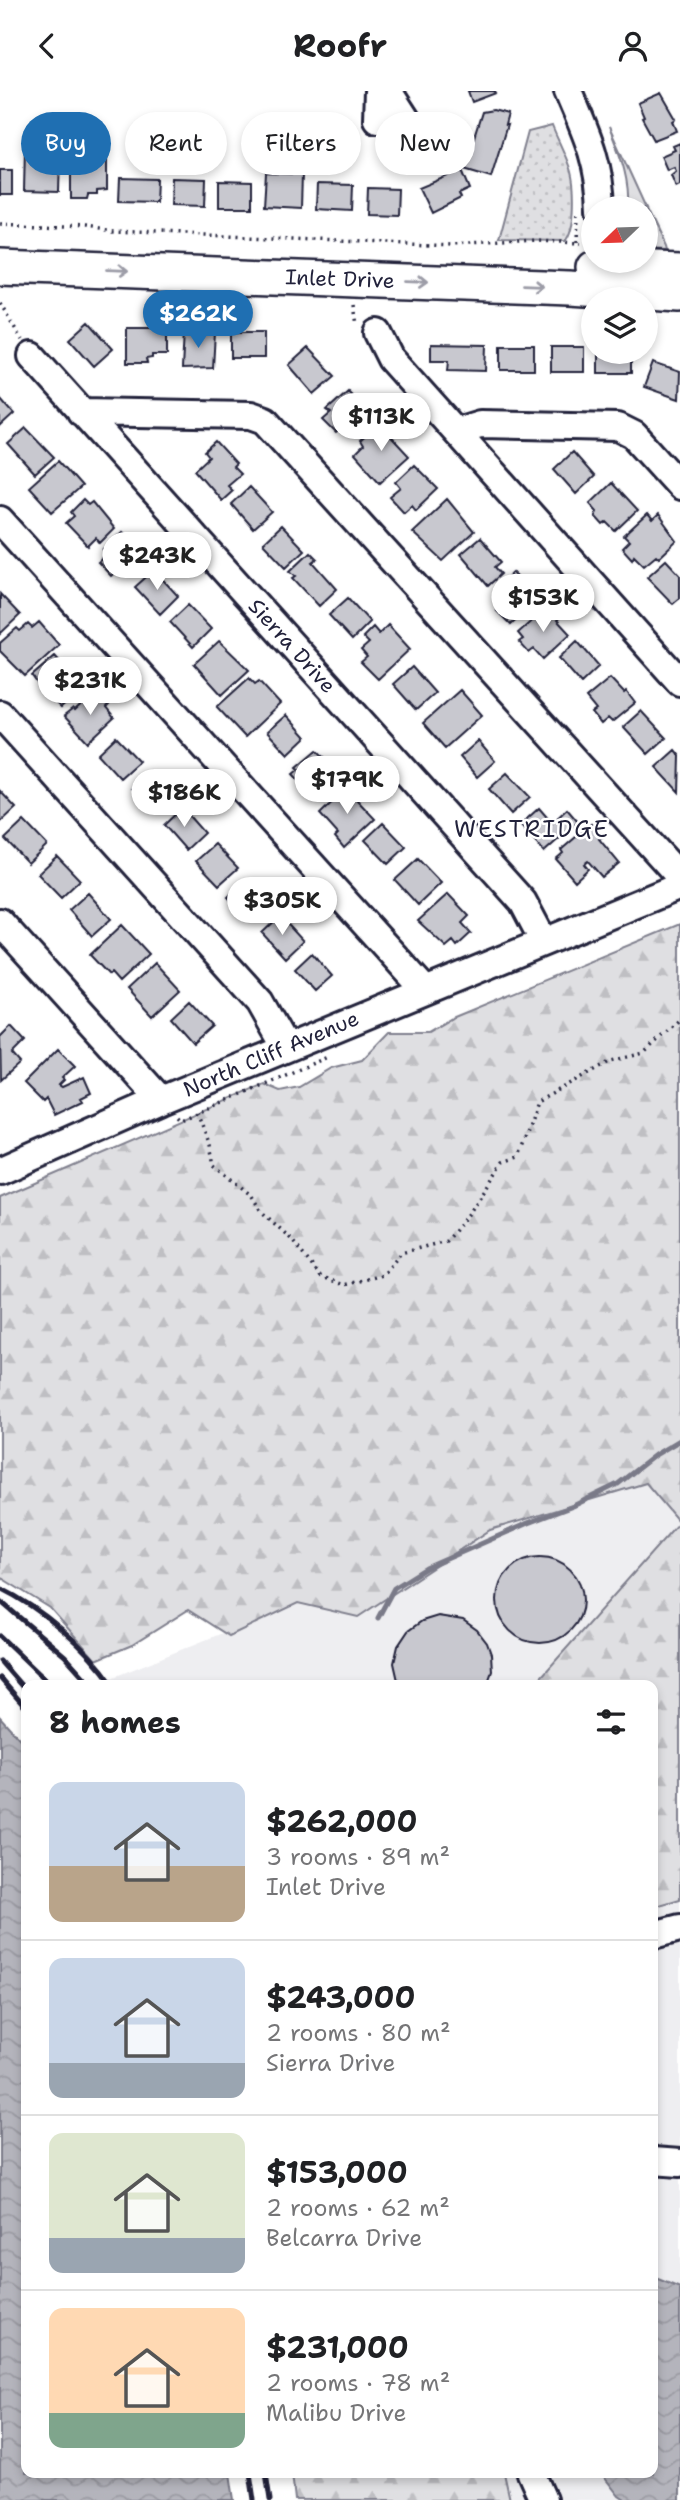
<!DOCTYPE html>
<meta charset="utf-8">
<style>
:root{--surface:#fff;--page:#f2f2f2;--text:#202124;--muted:#757577;--line:#e0e0e0;--accent:#1f6fb2}
body{margin:0;font-family:"Shantell Sans",sans-serif;background:var(--page);color:var(--text);height:100vh;display:flex;flex-direction:column;font-size:26px;white-space:nowrap}
*{box-sizing:border-box;margin:0}
p{font-size:23px;color:var(--muted)}
.icon{flex:none;width:38px;height:38px;fill:none;stroke:currentColor;stroke-width:2;stroke-linecap:round;stroke-linejoin:round}
.map{position:relative;flex:1;overflow:hidden}
.sheet{position:absolute;left:21px;top:1589px;width:637px;height:798px;display:flex;flex-direction:column;background:var(--surface);border-radius:14px;box-shadow:0 4px 10px #0003}
.sheet>*{flex:none}
.banner{position:absolute;left:21px;top:21px;width:639px;height:63px;display:flex;gap:14px}
.needle{width:46px;rotate:247deg}
.fabs{position:absolute;left:581px;top:105px;display:grid;gap:14px}
.fabs a{display:grid;place-items:center;width:77px;height:77px;border-radius:50%;background:var(--surface);box-shadow:0 4px 10px #0003;font-size:35px}
.price{position:absolute;translate:-50% -60px;padding:0 16px;border-radius:24px;background:#fff;color:#222;font-size:23px;line-height:46px;filter:drop-shadow(0 2px 4px #0008)}
.price::after{content:'';position:absolute;left:50%;top:42px;width:21px;height:16px;margin-left:-10px;background:inherit;clip-path:polygon(0 0,100% 0,50% 100%)}
.price.on{background:var(--accent);color:#fff}
ul{padding:0;list-style:none}
li{display:flex;align-items:center;gap:21px;height:175px;padding:0 28px}
li+li{border-top:2px solid var(--line)}
li span{display:grid;place-items:center;flex:none;width:196px;height:140px;border-radius:14px;color:#555}
li>.icon{margin-inline-start:auto}
span .icon{width:84px;height:84px;fill:#fffc;stroke-width:1}
li b{font-size:30px}
h2{display:flex;justify-content:space-between;align-items:center;height:84px;padding:0 28px;font-size:30px}
.pill{padding:0 24px;border-radius:32px;background:var(--surface);box-shadow:0 4px 10px #0003;font-size:24px;line-height:63px}
.pill.on{background:var(--accent);color:#fff}
header{display:flex;justify-content:space-between;align-items:center;height:91px;padding:0 28px;background:var(--surface);font-size:32px;font-weight:700}
.map>svg:first-child{display:block}
.built{fill:#eeeef1}
.grass{fill:url(#grass-dots);stroke:#80808e;stroke-width:2}
.forest{fill:url(#forest-firs);stroke:#80808e;stroke-width:2}
.green{fill:#dfdfe2;stroke:#80808e;stroke-width:2}
.water{fill:url(#water-waves);stroke:#7a7a88;stroke-width:2}
.lines{fill:none;stroke-linecap:round;stroke-linejoin:round}
.stream{stroke:#7a7a88;stroke-width:5}
.building{fill:#c8c8cf;stroke:#22223b;stroke-width:2}
.minor-casing{stroke:#22223b;stroke-width:32}
.major-casing{stroke:#22223b;stroke-width:38}
.path{stroke:#22223b;stroke-width:3.5;stroke-dasharray:2 5;stroke-linecap:butt}
.minor{stroke:#fff;stroke-width:26}
.major{stroke:#fff;stroke-width:33}
.rail{stroke:#22223b;stroke-width:5}
.oneway{stroke:#9c9ca7}
.labels{text-anchor:middle;dominant-baseline:central;stroke-width:5;stroke-linejoin:round;paint-order:stroke}
.street-label{font-size:21px;fill:#22223b;stroke:#fff}
.neighbourhood-label{font-size:23px;letter-spacing:2px;fill:#22223b;stroke:#fff}
</style>
<header><svg class="icon" aria-label="back" viewBox="0 0 24 24"><path d="M15 5l-7 7 7 7"/></svg>Roofr<svg class="icon" aria-label="person" viewBox="0 0 24 24"><circle cx="12" cy="8" r="4"/><path d="M4 21q1-7 8-7t8 7"/></svg></header>
<div class="map">
<svg width="680" height="2409" viewBox="0 0 680 2409">
<defs>
<pattern id="grass-dots" width="8" height="8" patternUnits="userSpaceOnUse" patternTransform="scale(1.75)"><rect width="8" height="8" fill="#dfdfe2"/><path d="M2 2h.1M6 6h.1" fill="none" stroke="#bfbfc3" stroke-width="1.8" stroke-linecap="round"/></pattern>
<pattern id="forest-firs" width="22" height="20" patternUnits="userSpaceOnUse" patternTransform="scale(1.75)"><rect width="22" height="20" fill="#dfdfe2"/><path d="M5 1l3.5 6h-7zM16 11l3.5 6h-7z" fill="#bfbfc3"/></pattern>
<pattern id="water-waves" width="16" height="10" patternUnits="userSpaceOnUse" patternTransform="scale(1.75)"><rect width="16" height="10" fill="#b4b4bc"/><path d="M0 5q4-4 8 0t8 0" fill="none" stroke="#9a9aa2"/></pattern>
</defs>
<rect width="100%" height="100%" fill="#fff"/>
<filter id="ink" filterUnits="userSpaceOnUse"><feTurbulence type="fractalNoise" baseFrequency=".0143" numOctaves="2"/><feDisplacementMap in="SourceGraphic" scale="14" xChannelSelector="R" yChannelSelector="G"/><feConvolveMatrix kernelMatrix="1 2 1 2 8 2 1 2 1" color-interpolation-filters="sRGB"/></filter>
<g filter="url(#ink)">
<!-- built -->
<path class="built" d="M680 1357V2409H297L293 2382H653V1594H94Z"/>
<!-- grass -->
<path class="grass" d="M552 35C558 50 567 66 571 81 575 96 576 139 565 150L499 149 528 41Z"/>
<!-- forest -->
<path class="forest" d="M680 833V1808L653 1816V1594H534L679 1431 646 1392 490 1439 358 1526 298 1512 229 1545 188 1519 132 1554 96 1569 50 1517 0 1486V1107L264 993 280 1000 299 996 331 977 362 969 389 941H428L452 927Z
M292 2382H504L510 2409H295Z"/>
<!-- green -->
<path class="green" d="M609 36 646 117H628C630 87 620 64 609 36Z
M646 118 664 156 665 160 646 159Z"/>
<!-- water -->
<path class="water" d="M0 1626 26 1655V2382H230L234 2409H0Z
M653 2186 680 2197V2409H625L619 2405 601 2382H653Z"/>
<g class="lines">
<!-- stream -->
<path class="stream" d="M378 1527 394 1497 426 1477 528 1432 573 1415 618 1393 655 1364 680 1349"/>
</g>
<!-- building -->
<path class="building" d="M468 0H495L496 2 472 11Z
M661 2 676 28 673 30 677 40 654 49 642 27 644 26 638 12Z
M493 19 508 23 505 34H507L491 86 464 78 482 21Z
M680 52V94L676 96 671 84 676 80 674 76 667 79 661 65 675 59 673 55Z
M25 55 48 56 47 64H60L59 101 24 100Z
M94 63V67H107V99L97 100V104H88L87 108H71V64Z
M0 79H12V104H0Z
M462 79 470 98 459 103 461 107 431 122 419 97Z
M266 82 302 83 301 117 264 115Z
M120 87 157 88 156 111 119 110Z
M172 87 206 88 205 115 171 114Z
M219 90 252 91V116H219Z
M317 93 353 94 352 120 316 118Z
M368 97 398 98 397 124 367 123Z
M89 231 113 258 94 275 70 248Z
M127 237H167V264H152V267L146 268 147 272H127Z
M184 240 215 241 213 277 182 278Z
M231 241H264V267H231Z
M431 253 487 254 486 280 448 279 449 269H431Z
M501 254H534V279H501Z
M551 256H584V281H551Z
M308 257 335 285 314 303 289 274Z
M598 261H631V282H598Z
M653 272 680 281 679 308 644 296Z
M348 300 372 326 351 345 343 336 336 342 323 329 331 322 327 319Z
M0 307 14 323 0 336Z
M375 336 378 340 382 336 409 365 380 391 355 363 363 355 360 350Z
M26 337 54 366 35 383 8 353Z
M216 351 236 373 233 376 240 383 227 394 232 399 221 409 195 379 209 366 205 361Z
M572 361 594 386 576 403 554 378Z
M58 370 81 396 52 421 29 396Z
M414 374 438 398 416 419 412 414 404 421 390 406 401 397 396 391Z
M611 392 637 420 616 440 607 431 603 434 595 425 597 420 590 412Z
M249 396 272 421 253 438 231 413Z
M447 408 474 441 443 470 412 441Z
M83 409 88 414 92 411 114 438 100 452 96 447 88 455 66 432 74 425 71 421Z
M647 424 652 430 658 424 677 450 659 467 656 464 644 474 634 464 632 468 622 457 629 450 624 445Z
M281 435 304 459 286 476 263 452Z
M122 441 141 459 139 460 146 468 128 484 121 477 111 485 98 471 106 464 103 459Z
M480 447 501 471 495 476 501 483 488 495 461 463Z
M310 461 317 468 313 471 337 498 319 515 293 487 296 485 290 480Z
M666 469 680 484V507L673 513 647 486Z
M154 479 178 505 160 523 135 496Z
M513 481 538 508 511 534 497 520 507 510 495 498Z
M0 503 20 524 0 543Z
M348 507 370 531 352 549 329 524Z
M188 514 211 538 193 556 170 531Z
M546 517 559 527 557 529 570 543 543 568 534 558 529 562 519 551 523 548 518 542Z
M39 531 59 554 25 585 0 560V552L17 537 20 540 28 533 32 537Z
M388 534 410 558 378 588 361 571 367 566 361 559 369 552 363 546 373 536 379 543Z
M219 550 249 579 222 604 194 573Z
M577 550 599 575 581 592 559 567Z
M55 565 83 597 61 617 50 606 48 607 32 585Z
M412 576 435 602 416 619 393 593Z
M249 587 255 593 259 590 280 613 245 646 217 616Z
M610 587 624 602 626 600 635 612 612 631 608 627 601 633 592 622 596 619 586 607Z
M460 599 482 624 445 657 423 632Z
M93 603 98 608 101 605 109 614 106 617 114 627 88 651 64 625 73 618 75 620Z
M641 620 666 647 648 663 623 636Z
M286 624 306 646 288 663 267 641Z
M116 646 139 670 120 687 98 663Z
M478 650 495 670 477 686 460 666Z
M317 659 343 685 324 702 315 693 308 699 293 683 299 678 297 676Z
M675 659 680 665 679 701 656 676Z
M150 680 173 705 155 721 132 697Z
M507 682 530 706 511 723 489 698Z
M348 696 350 698 353 696 362 705 357 709 375 728 344 757 335 746 338 743 320 723Z
M0 700 16 717 0 732Z
M182 717 204 742 186 759 164 734Z
M539 717 552 732 567 718 578 731 544 761 520 734Z
M24 730 47 754 28 772 5 748Z
M383 732 406 756 388 773 365 749Z
M591 733 602 746 599 748 619 772 602 786 588 770 584 773 588 778 575 790 556 768 563 762 561 759Z
M215 753 238 777 219 794 196 770Z
M57 765 80 789 61 807 38 783Z
M418 768 441 792 418 814 395 789Z
M246 789 269 813 251 830 228 806Z
M88 802 111 828 92 845 69 819Z
M448 803 469 825 462 832 471 842 457 855 453 850 446 856 418 830Z
M280 825 303 850 285 867 262 842Z
M122 834 149 863 119 891 111 882 109 884 90 864Z
M312 862 332 885 315 900 295 878Z
M155 872 180 899 152 925 127 898Z
M189 910 212 935 193 952 171 927Z
M11 935 25 950 12 963 20 972 1 989 0 946Z
M58 958 75 975 62 987 64 989 59 994 62 996 84 986 91 1002 81 1007 83 1010 54 1024 46 1008 43 1011 24 992Z
M497 1509a43 43 0 1 1 86 0a43 43 0 1 1-86 0Z
M438 1525 463 1529 477 1539 487 1552 491 1563 492 1580 487 1594H399L394 1572 398 1555 408 1540 422 1530Z"/>
<g class="lines">
<!-- minor casing -->
<g class="minor-casing">
<path id="minor" d="M378 0 377 28H406L388 0
M568 0C586 42 600 71 601 117
M378 242 391 268 680 591
M32 265 523 811 544 851
M81 321 251 324 265 329 680 786
M457 340 480 333 618 336 634 344 680 395
M0 429 425 899
M0 623 260 911 286 957
M0 831 161 1009
M0 1080 161 1009 680 795
M653 1844 680 1837
M653 2070 680 2072
M531 2382 543 2409"/>
</g>
<!-- major casing -->
<g class="major-casing">
<path id="major" d="M0 176 570 197 680 204
M595 176 680 179"/>
</g>
<!-- path -->
<path class="path" d="M0 132 85 136 113 140 452 155 536 150 581 152
M577 151 578 118
M0 212 22 249
M354 214 357 234
M197 1021 210 1054 214 1074 252 1105 261 1120 291 1148 320 1185 344 1194 383 1184 401 1162 446 1150 470 1121 503 1071 518 1066 537 1011 611 970 644 962 680 928
M177 1025 181 1029 330 965"/>
<!-- minor -->
<use href="#minor" class="minor"/>
<!-- major -->
<use href="#major" class="major"/>
<!-- rail -->
<path class="rail" d="M0 1497C41 1517 87 1556 113 1594
M0 1510 65 1565 91 1594
M0 1545 51 1594
M0 1570 26 1600
M0 1587 26 1617
M250 2382 254 2409
M266 2382 270 2409"/>
</g>
<!-- one-way arrows -->
<defs><path id="oneway-shaft" d="M-6 0H5M1.5-3L5.5 0L1.5 3" fill="none" stroke-width="1.6" stroke-linecap="round" stroke-linejoin="round" transform="scale(1.75)"/></defs>
<g class="oneway">
<use href="#oneway-shaft" transform="translate(117 180) rotate(2)"/>
<use href="#oneway-shaft" transform="translate(418 191) rotate(2)"/>
<use href="#oneway-shaft" transform="translate(532 195) rotate(2)"/>
</g>
</g>
<g class="labels">
<!-- street labels -->
<g class="street-label">
<text transform="translate(340 188) rotate(2)">Inlet Drive</text>
<text transform="translate(292 555) rotate(48)">Sierra Drive</text>
<text transform="translate(271 963) rotate(-23)">North Cliff Avenue</text>
</g>
<!-- neighbourhood labels -->
<g class="neighbourhood-label">
<text x="532" y="738">WESTRIDGE</text>
</g>
</g>
</svg>
<div class="fabs">
<a><svg class="needle" viewBox="-14 -14 28 28"><path d="M0-13l5 13h-10z" fill="#e53935"/><path d="M0 13l5-13h-10z" fill="#757577"/></svg></a>
<a><svg class="icon" aria-label="layers" viewBox="0 0 24 24"><path d="M12 4l9 5-9 5-9-5zM3 14l9 5 9-5"/></svg></a>
</div>
<b class="price on" style="left:198px;top:259px">$262K</b>
<b class="price" style="left:381px;top:362px">$113K</b>
<b class="price" style="left:157px;top:501px">$243K</b>
<b class="price" style="left:543px;top:543px">$153K</b>
<b class="price" style="left:90px;top:626px">$231K</b>
<b class="price" style="left:347px;top:725px">$179K</b>
<b class="price" style="left:184px;top:738px">$186K</b>
<b class="price" style="left:282px;top:846px">$305K</b>
<div class="banner">
<a class="pill on">Buy</a>
<a class="pill">Rent</a>
<a class="pill">Filters</a>
<a class="pill">New</a>
</div>
<section class="sheet">
<h2>8 homes<svg class="icon" aria-label="filters" viewBox="0 0 24 24"><path d="M4 7h16M4 17h16"/><circle cx="9" cy="7" r="2"/><circle cx="15" cy="17" r="2"/></svg></h2>
<ul>
<li><span style="background:linear-gradient(#c9d6e8 60%,#b9a48a 0)"><svg class="icon" aria-label="home" viewBox="0 0 24 24"><path d="M3 11l9-7 9 7M6 9v11h12V9"/></svg></span><div><b>$262,000</b><p>3 rooms · 89 m²</p><p>Inlet Drive</p></div></li>
<li><span style="background:linear-gradient(#c9d6e8 75%,#9aa5b1 0)"><svg class="icon" aria-label="home" viewBox="0 0 24 24"><path d="M3 11l9-7 9 7M6 9v11h12V9"/></svg></span><div><b>$243,000</b><p>2 rooms · 80 m²</p><p>Sierra Drive</p></div></li>
<li><span style="background:linear-gradient(#dfe7d0 75%,#9aa5b1 0)"><svg class="icon" aria-label="home" viewBox="0 0 24 24"><path d="M3 11l9-7 9 7M6 9v11h12V9"/></svg></span><div><b>$153,000</b><p>2 rooms · 62 m²</p><p>Belcarra Drive</p></div></li>
<li><span style="background:linear-gradient(#ffd9b3 75%,#7fa58c 0)"><svg class="icon" aria-label="home" viewBox="0 0 24 24"><path d="M3 11l9-7 9 7M6 9v11h12V9"/></svg></span><div><b>$231,000</b><p>2 rooms · 78 m²</p><p>Malibu Drive</p></div></li>
</ul>
</section>
</div>
